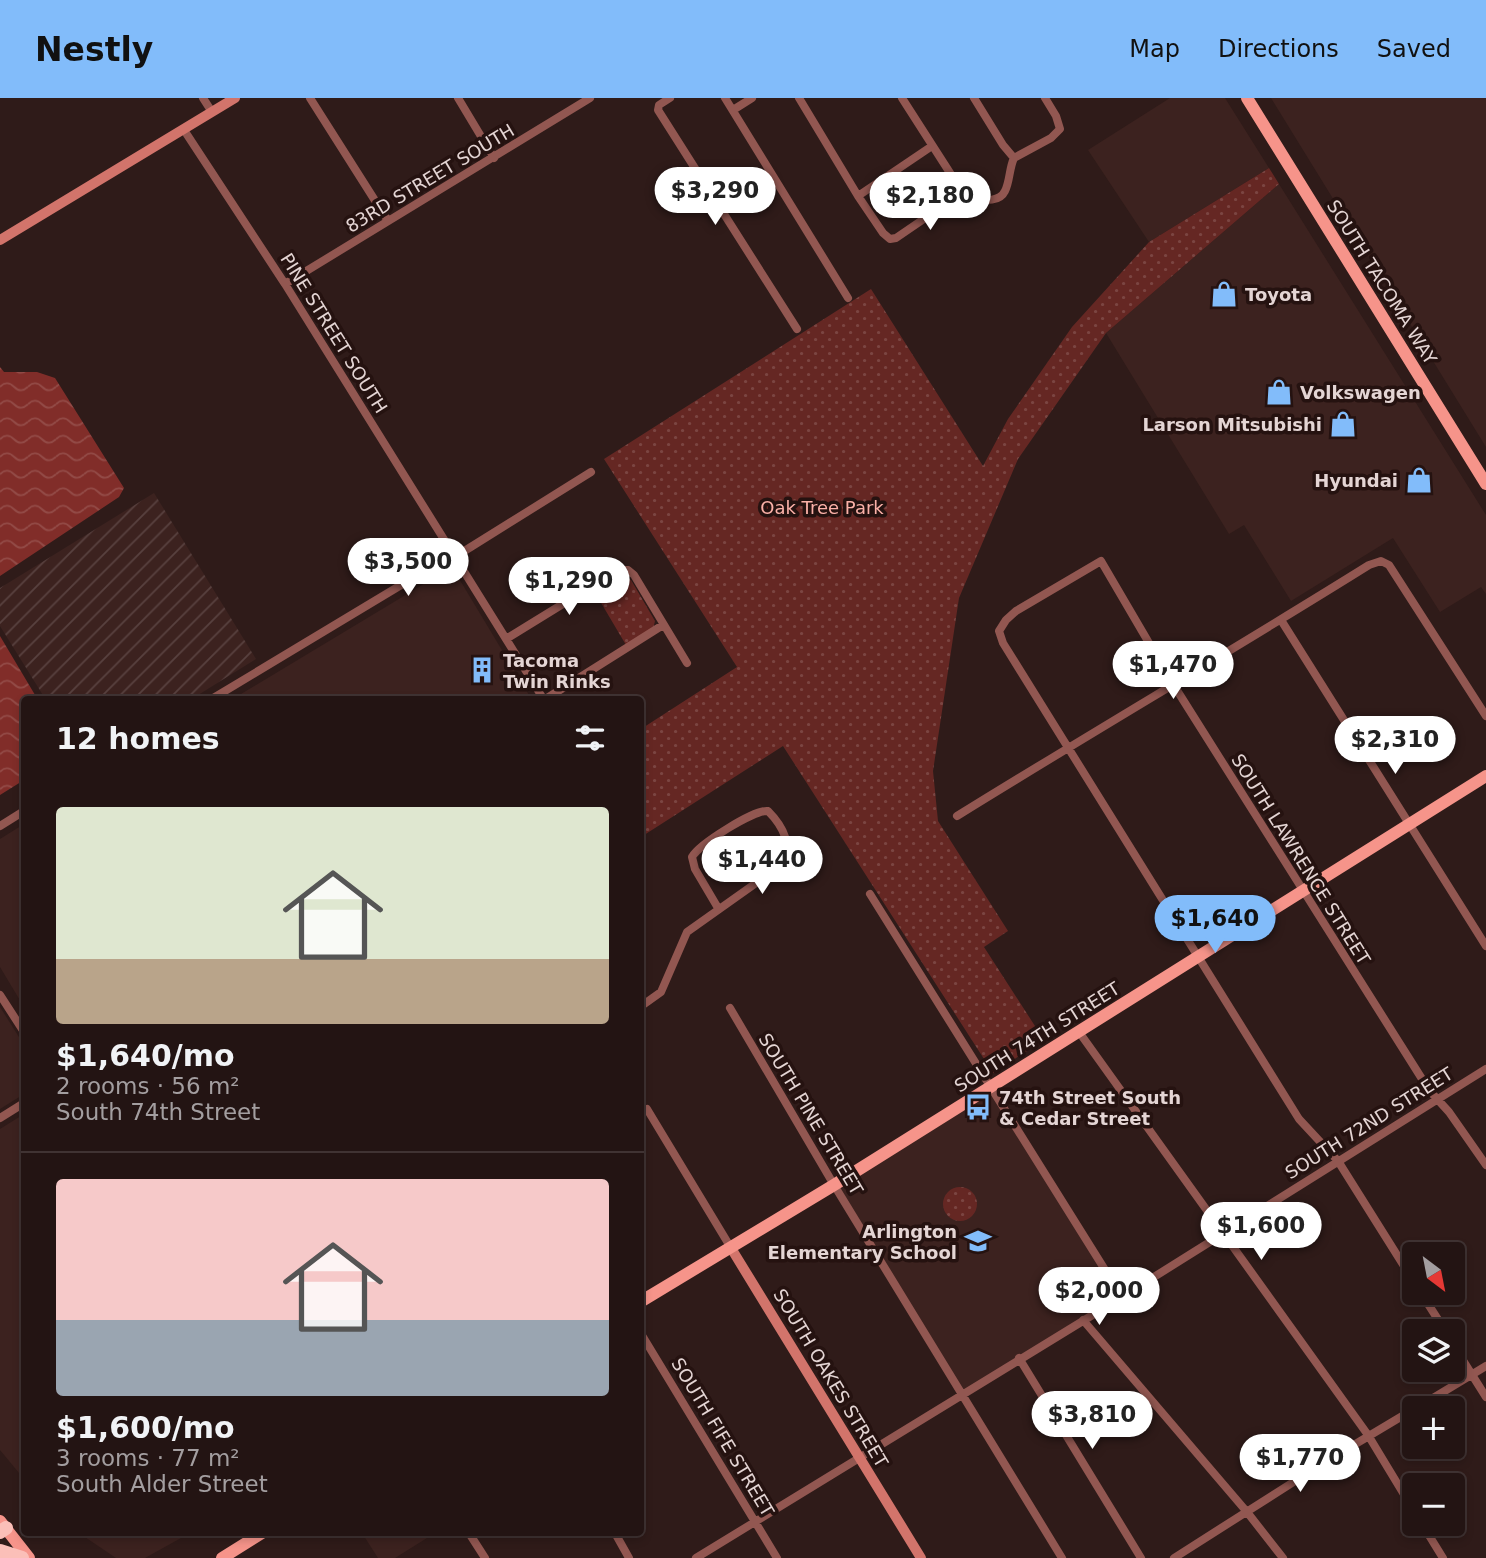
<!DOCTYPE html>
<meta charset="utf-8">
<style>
:root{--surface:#231413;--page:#2b1d1c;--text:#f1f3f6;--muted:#a39ea0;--line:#403333;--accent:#82bcfa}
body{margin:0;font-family:"DejaVu Sans",sans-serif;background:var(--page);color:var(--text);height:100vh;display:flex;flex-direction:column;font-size:26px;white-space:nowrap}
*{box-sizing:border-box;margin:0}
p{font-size:23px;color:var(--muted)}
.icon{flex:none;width:38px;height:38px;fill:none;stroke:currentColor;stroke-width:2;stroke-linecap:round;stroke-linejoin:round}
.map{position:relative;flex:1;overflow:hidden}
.side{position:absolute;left:21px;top:598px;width:623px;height:840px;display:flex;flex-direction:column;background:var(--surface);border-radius:7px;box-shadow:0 4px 10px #0003,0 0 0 2px var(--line)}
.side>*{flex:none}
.needle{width:46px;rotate:148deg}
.fabs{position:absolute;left:1402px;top:1144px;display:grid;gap:14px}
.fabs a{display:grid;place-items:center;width:63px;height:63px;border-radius:7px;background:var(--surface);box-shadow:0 4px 10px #0003,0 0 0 2px var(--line);font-size:35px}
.price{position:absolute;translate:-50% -60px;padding:0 16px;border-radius:24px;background:#fff;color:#222;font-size:23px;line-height:46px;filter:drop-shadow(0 2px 4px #0008)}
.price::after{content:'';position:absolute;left:50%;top:42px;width:21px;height:16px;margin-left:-10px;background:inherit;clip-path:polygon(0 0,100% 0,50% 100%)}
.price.active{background:var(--accent);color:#111}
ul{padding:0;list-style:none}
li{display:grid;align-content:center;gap:14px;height:371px;padding:0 35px}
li+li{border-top:2px solid var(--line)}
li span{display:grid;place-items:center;height:217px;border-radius:7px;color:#555}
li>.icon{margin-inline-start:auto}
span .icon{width:126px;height:126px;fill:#fffc;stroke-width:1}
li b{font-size:30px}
h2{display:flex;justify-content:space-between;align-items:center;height:84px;padding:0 35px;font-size:30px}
header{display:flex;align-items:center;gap:42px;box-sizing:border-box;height:98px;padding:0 35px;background:var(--accent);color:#111}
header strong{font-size:33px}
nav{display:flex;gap:38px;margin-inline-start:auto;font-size:24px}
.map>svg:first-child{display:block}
.built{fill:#3c221f}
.industrial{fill:url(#industrial-furrows)}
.park{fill:url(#park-dots)}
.water{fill:url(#water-waves)}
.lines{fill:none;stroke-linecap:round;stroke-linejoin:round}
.street{stroke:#925751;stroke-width:8}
.secondary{stroke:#d2746b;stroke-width:10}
.primary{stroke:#f6948a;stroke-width:12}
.highway{stroke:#fbbfb8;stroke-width:14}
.labels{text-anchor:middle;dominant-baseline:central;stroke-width:7;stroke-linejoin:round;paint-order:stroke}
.street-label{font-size:18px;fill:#e4d5d4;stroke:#251210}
.poi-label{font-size:18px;font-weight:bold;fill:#e4d5d4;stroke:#251210;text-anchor:start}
.park-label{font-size:18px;fill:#fbb1a8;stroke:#251210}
</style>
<header>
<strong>Nestly</strong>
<nav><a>Map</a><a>Directions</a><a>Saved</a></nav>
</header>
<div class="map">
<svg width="1486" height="1460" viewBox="0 0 1486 1460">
<defs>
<pattern id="industrial-furrows" width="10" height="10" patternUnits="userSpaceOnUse" patternTransform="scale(1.75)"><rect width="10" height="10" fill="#3c221f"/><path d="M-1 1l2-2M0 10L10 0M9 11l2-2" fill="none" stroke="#58413f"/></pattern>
<pattern id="park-dots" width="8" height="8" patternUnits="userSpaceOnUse" patternTransform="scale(1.75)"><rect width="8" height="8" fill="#652723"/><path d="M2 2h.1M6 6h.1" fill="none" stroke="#7b4542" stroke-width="1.8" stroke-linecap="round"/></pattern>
<pattern id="water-waves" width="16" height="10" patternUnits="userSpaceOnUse" patternTransform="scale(1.75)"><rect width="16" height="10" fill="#812d29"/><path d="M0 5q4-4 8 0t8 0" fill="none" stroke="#934b47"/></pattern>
</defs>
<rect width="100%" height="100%" fill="#2f1b19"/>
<!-- built -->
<path class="built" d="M1170 0H1225L1269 70 1149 144 1088 52Z
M1271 0H1486V349Z
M1279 86 1486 417V496L1481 489 1440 514 1393 440 1291 503 1244 427 1229 436 1106 235Z
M452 469 532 602H231Z
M24 726V909L0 869V741Z
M0 909 24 947V996L0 1011Z
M990 989 1122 1199 962 1296 834 1087Z
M24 1016V1381L0 1352V1031Z
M79 1435H190L145 1460H116Z
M362 1435H435L395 1460H378Z"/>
<!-- industrial -->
<path class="industrial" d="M154 395 256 561 190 602H46L0 528V490Z"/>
<!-- park -->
<path class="park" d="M1269 70 1279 86 1106 235 1018 361 959 500 933 673 938 723 1008 833 984 849 1044 942 993 975 783 648 641 739V631L737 569 604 361 871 191 983 368 1008 321 1072 229 1149 144Z
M624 478 631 482 655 523 653 531 626 547 597 498 598 493Z
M943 1106a17 17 0 1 1 34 0a17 17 0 1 1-34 0Z"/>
<!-- water -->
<path class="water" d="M0 269 4 274H37L55 280 124 390 119 399 0 478Z
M0 538 38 602H24V682L0 697Z"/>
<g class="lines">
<!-- street -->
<path class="street" d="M203 0 212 14
M310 0 388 123
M458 0 494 60
M670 0 659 7 658 12 797 231
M725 0 848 200
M799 0 858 98 883 135 890 141 896 140 953 101C968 97 997 110 1005 93 1010 83 1009 71 1014 60L1051 40 1060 31 1056 18 1045 0
M902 0 952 78 962 99
M974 0 1003 47 1014 60
M733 12 752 0
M184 32 285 186 544 602
M858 98 932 48
M285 186 590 0
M1281 522 1486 848
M506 541 618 472H628L634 477 687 565
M210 602 441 463 466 452 591 374
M544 602 663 527
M957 718C1094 633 1233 552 1369 467L1381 463 1389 467 1486 618
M0 728 24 713
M870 796 1122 1199
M0 897 24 934
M640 909 661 894 687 834 780 768C795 750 783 728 768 713 755 711 699 746 692 759L695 771 718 810
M730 910 834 1087 1062 1460
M1079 934 1368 1337 1414 1413
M647 1011 731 1150
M0 1020 24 1005
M1414 1184 1338 1063 1299 1021 1003 545 999 533 1006 522 1016 513 1101 463 1173 586 1429 992 1449 1014 1486 1067
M1421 1195 1446 1234
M1083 1222 1247 1414 1283 1460
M640 1234 777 1460
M1452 1245 1486 1299
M1019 1260 1141 1460
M1415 1311 1486 1268
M1422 1426 1443 1460
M469 1435 485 1460
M615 1435 629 1460
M696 1460 1122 1199 1486 971
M1174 1460 1317 1369 1414 1311"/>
<!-- secondary -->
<path class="secondary" d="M0 142 235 0
M731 1150 921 1460"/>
<!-- primary -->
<path class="primary" d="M1247 0 1486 386
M640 1204 834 1087 1486 678
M0 1423 29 1460
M222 1460 262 1435"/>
<!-- highway -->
<path class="highway" d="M0 1434 6 1430
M0 1453 22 1460"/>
</g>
<!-- icons -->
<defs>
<g id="shop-bare" transform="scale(2.1)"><path d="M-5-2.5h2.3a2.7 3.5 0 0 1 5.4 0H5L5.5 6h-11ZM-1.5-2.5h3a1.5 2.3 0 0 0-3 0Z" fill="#82bcfa" stroke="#251210" stroke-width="2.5" paint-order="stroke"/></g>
<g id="building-bare" transform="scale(2.1)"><path d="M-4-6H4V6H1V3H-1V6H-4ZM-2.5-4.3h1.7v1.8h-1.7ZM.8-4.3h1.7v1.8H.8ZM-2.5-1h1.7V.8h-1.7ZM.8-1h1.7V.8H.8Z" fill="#82bcfa" stroke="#251210" stroke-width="2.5" paint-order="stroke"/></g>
<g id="bus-bare" transform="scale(2.1)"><path d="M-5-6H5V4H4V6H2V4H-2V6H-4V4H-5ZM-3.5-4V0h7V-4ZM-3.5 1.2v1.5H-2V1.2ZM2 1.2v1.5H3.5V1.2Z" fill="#82bcfa" stroke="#251210" stroke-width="2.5" paint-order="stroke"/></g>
<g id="school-bare" transform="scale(2.1)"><path d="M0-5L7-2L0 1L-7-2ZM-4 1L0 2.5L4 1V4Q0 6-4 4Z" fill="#82bcfa" stroke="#251210" stroke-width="2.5" paint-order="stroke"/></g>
</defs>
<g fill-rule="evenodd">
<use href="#shop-bare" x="1224" y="196"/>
<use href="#shop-bare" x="1279" y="294"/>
<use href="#shop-bare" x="1343" y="326"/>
<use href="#shop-bare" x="1419" y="382"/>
<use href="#building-bare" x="482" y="572"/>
<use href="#bus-bare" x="978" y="1009"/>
<use href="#school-bare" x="978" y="1143"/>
</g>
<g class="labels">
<!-- street labels -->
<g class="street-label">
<text transform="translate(430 80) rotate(-31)">83RD STREET SOUTH</text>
<text transform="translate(1382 184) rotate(58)">SOUTH TACOMA WAY</text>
<text transform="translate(334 235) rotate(58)">PINE STREET SOUTH</text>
<text transform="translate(1301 761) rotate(58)">SOUTH LAWRENCE STREET</text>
<text transform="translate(1037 939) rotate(-32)">SOUTH 74TH STREET</text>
<text transform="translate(811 1016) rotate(59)">SOUTH PINE STREET</text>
<text transform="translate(1369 1025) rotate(-32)">SOUTH 72ND STREET</text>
<text transform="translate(831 1280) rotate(59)">SOUTH OAKES STREET</text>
<text transform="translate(723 1339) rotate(59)">SOUTH FIFE STREET</text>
</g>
<!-- poi labels -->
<g class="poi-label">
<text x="1245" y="196">Toyota</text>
<text x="1300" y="294">Volkswagen</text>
<text x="1322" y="326" text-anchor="end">Larson Mitsubishi</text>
<text x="1398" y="382" text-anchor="end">Hyundai</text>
<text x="503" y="562">Tacoma<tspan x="503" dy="21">Twin Rinks</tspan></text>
<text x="999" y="999">74th Street South<tspan x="999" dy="21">&amp; Cedar Street</tspan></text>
<text x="957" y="1133" text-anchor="end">Arlington<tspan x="957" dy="21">Elementary School</tspan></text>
</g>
<!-- park labels -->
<g class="park-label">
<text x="822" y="409">Oak Tree Park</text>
</g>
</g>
</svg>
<div class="fabs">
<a><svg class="needle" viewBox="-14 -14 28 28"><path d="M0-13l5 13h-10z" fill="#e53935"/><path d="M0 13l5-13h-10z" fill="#a39ea0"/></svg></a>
<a><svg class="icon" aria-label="layers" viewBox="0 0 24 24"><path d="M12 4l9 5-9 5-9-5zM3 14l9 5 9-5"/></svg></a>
<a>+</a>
<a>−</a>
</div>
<b class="price" style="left:715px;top:129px">$3,290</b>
<b class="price" style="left:930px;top:134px">$2,180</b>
<b class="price" style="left:408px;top:500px">$3,500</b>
<b class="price" style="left:569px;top:519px">$1,290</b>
<b class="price" style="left:1173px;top:603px">$1,470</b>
<b class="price" style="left:1395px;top:678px">$2,310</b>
<b class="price" style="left:762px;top:798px">$1,440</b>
<b class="price active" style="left:1215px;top:857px">$1,640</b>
<b class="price" style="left:1261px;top:1164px">$1,600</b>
<b class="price" style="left:1099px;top:1229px">$2,000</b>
<b class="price" style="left:1092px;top:1353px">$3,810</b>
<b class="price" style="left:1300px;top:1396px">$1,770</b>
<section class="side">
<h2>12 homes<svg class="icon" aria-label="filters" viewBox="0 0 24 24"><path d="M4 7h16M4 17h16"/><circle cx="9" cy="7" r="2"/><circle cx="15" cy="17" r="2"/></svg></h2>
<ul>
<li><span style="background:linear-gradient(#dfe7d0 70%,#b9a48a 0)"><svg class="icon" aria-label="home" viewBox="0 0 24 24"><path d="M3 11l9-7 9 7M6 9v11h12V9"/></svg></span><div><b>$1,640/mo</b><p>2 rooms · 56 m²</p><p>South 74th Street</p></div></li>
<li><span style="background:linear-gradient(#f6c9c9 65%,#9aa5b1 0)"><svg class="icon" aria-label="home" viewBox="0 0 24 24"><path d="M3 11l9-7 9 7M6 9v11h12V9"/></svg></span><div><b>$1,600/mo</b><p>3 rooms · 77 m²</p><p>South Alder Street</p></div></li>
</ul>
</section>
</div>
